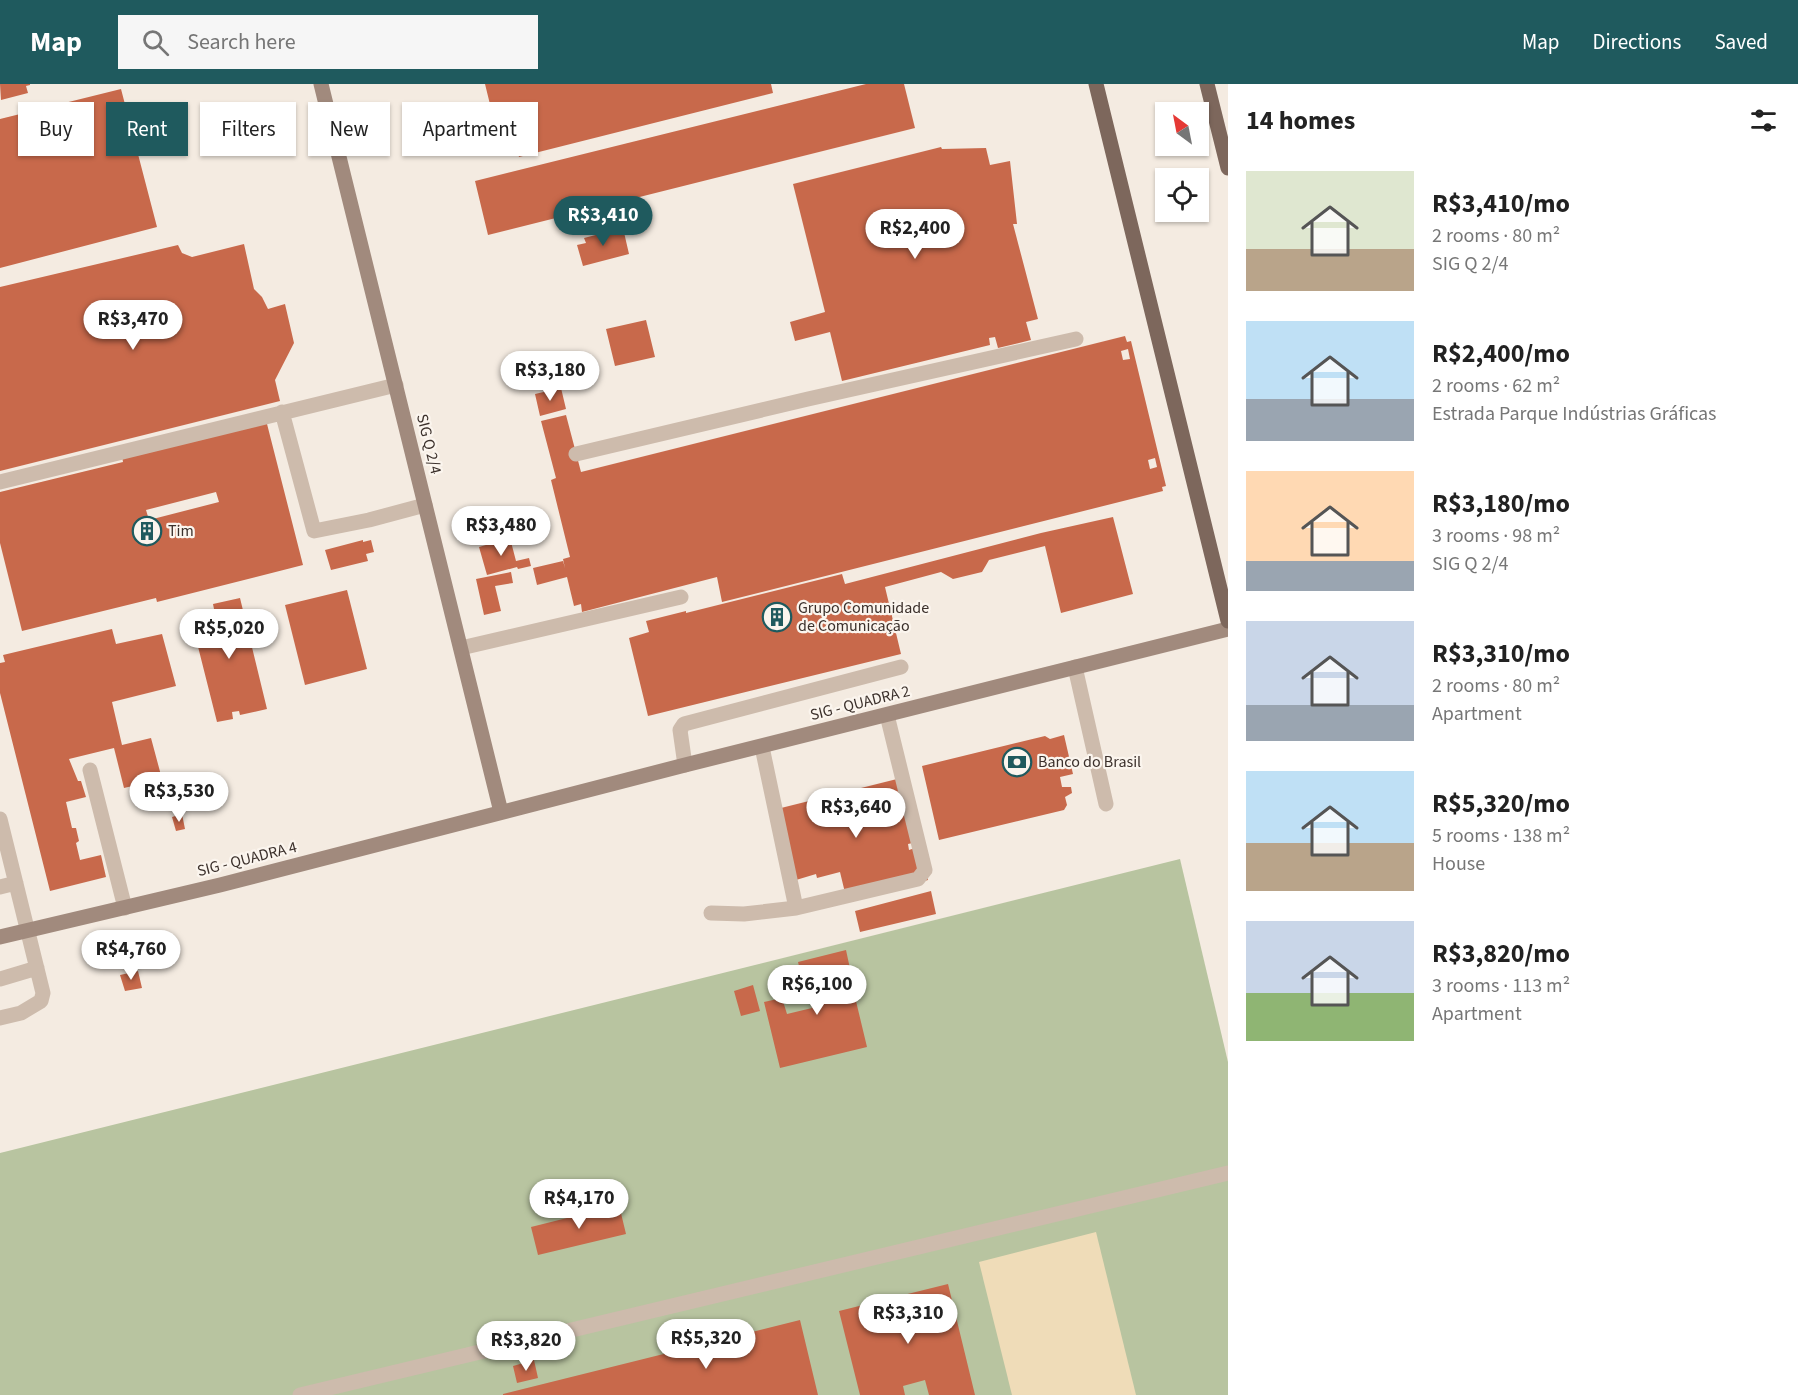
<!DOCTYPE html>
<meta charset="utf-8">
<style>
:root{--surface:#fff;--page:#f6f6f6;--text:#222;--muted:#767676;--accent:#1f5a5e}
body{margin:0;font-family:"Source Sans 3",sans-serif;background:var(--page);color:var(--text);height:100vh;display:flex;flex-direction:column;font-size:22px;white-space:nowrap}
*{box-sizing:border-box;margin:0}
p{font-size:20px;color:var(--muted)}
.icon{flex:none;width:33px;height:33px;fill:none;stroke:currentColor;stroke-width:2;stroke-linecap:round;stroke-linejoin:round}
.map{position:relative;flex:1;overflow:hidden}
.drawer{display:flex;flex-direction:column;background:var(--surface);width:570px}
.drawer>*{flex:none}
.hud{position:absolute;left:18px;top:18px;width:570px;height:54px;display:flex;gap:12px}
.needle{width:39px;rotate:328deg}
.controls{position:absolute;left:1155px;top:18px;display:grid;gap:12px}
.controls a{display:grid;place-items:center;width:54px;height:54px;border-radius:0px;background:var(--surface);box-shadow:0 2px 4px #0004;font-size:30px}
.price{position:absolute;translate:-50% -51px;padding:0 14px;border-radius:21px;background:#fff;color:#222;font-size:20px;line-height:39px;filter:drop-shadow(0 2px 3px #0008)}
.price::after{content:'';position:absolute;left:50%;top:36px;width:18px;height:14px;margin-left:-9px;background:inherit;clip-path:polygon(0 0,100% 0,50% 100%)}
.price.active{background:var(--accent);color:#fff}
ul{padding:0;list-style:none}
li{display:flex;align-items:center;gap:18px;height:150px;padding:0 18px}
li span{display:grid;place-items:center;flex:none;width:168px;height:120px;border-radius:0px;color:#555}
li>.icon{margin-inline-start:auto}
span .icon{width:72px;height:72px;fill:#fffc;stroke-width:1}
li b{font-size:26px}
h2{display:flex;justify-content:space-between;align-items:center;height:72px;padding:0 18px;font-size:26px}
.pill{padding:0 21px;border-radius:0px;background:var(--surface);box-shadow:0 2px 4px #0004;font-size:21px;line-height:54px}
.pill.active{background:var(--accent);color:#fff}
header{display:flex;align-items:center;gap:36px;box-sizing:border-box;height:84px;padding:0 30px;background:var(--accent);color:#fff}
header strong{font-size:28px}
nav{display:flex;gap:33px;margin-inline-start:auto;font-size:21px}
.search{width:420px;height:54px;background:var(--page);display:flex;align-items:center;gap:15px;box-sizing:border-box;padding:0 21px;border-radius:0px;color:var(--muted);font-size:22px}
main{display:flex;flex:1;min-height:0}
.map>svg:first-child{display:block}
.green{fill:#b8c4a0}
.sand{fill:#efdcb8}
.building{fill:#c8694b;fill-rule:evenodd}
.lines{fill:none;stroke-linecap:round;stroke-linejoin:round}
.lane{stroke:#cdbbac;stroke-width:15}
.secondary{stroke:#a18a7d;stroke-width:15}
.primary{stroke:#7d675c;stroke-width:15}
.labels{text-anchor:middle;dominant-baseline:central;stroke-width:4.5;stroke-linejoin:round;paint-order:stroke}
.street-label{font-size:16px;fill:#3b302b;stroke:#fbf5ee}
.poi-label{font-size:16px;fill:#3b302b;stroke:#fbf5ee;text-anchor:start}
</style>
<header>
<strong>Map</strong>
<div class="search"><svg class="icon" aria-label="search" viewBox="0 0 24 24"><circle cx="10" cy="10" r="6"/><path d="M15 15l6 6"/></svg>Search here</div>
<nav><a>Map</a><a>Directions</a><a>Saved</a></nav>
</header>
<main>
<div class="map">
<svg width="1228" height="1311" viewBox="0 0 1228 1311">
<rect width="100%" height="100%" fill="#f4ebe1"/>
<!-- green -->
<path class="green" d="M1180 775 1228 978V1311H0V1069Z"/>
<!-- sand -->
<path class="sand" d="M1096 1148 1136 1311H1012L979 1178Z"/>
<!-- building -->
<path class="building" d="M0 0H30V1L26 2 28 9 1 16Z
M485 0H771L773 9 519 73 515 58 500 61Z
M866 0H904L915 44 488 151 475 97Z
M121 5 157 143 0 184V35Z
M941 63 942 65 986 64 990 81 1010 77 1017 140H1013L1038 235 1026 238 1031 256 998 264 995 253 989 254 990 261 842 297 830 248 795 257 790 238 825 228 793 100Z
M623 144 629 170 583 182 577 161 586 159 584 154Z
M244 160 254 205 262 213 268 225 285 220 294 259 275 296 280 317 0 387V203L178 161 182 169 192 173Z
M646 236 655 273 615 282 606 245Z
M1125 252 1127 258 1131 257 1166 402 1162 403 1163 407 722 518 717 493 582 528 581 520 574 522 567 493 537 501 533 484 563 477 565 484 563 475 570 473 551 396 556 394 541 337 566 331 581 388ZM1128 265 1130 275 1123 276 1121 267ZM1155 374 1157 383 1150 385 1148 376Z
M561 304 566 325 540 332 535 310Z
M266 336 303 481 157 518 156 514 22 547 0 459V408L123 378 122 372ZM216 408 219 418 149 436 146 426Z
M1113 433 1133 510 1061 529 1045 462 989 476 982 488 953 495 941 488 885 503 901 570 648 632 629 554 649 548 646 537 686 527V529L842 490 845 500 1041 449Z
M510 454 516 477 529 474 531 482 518 485 517 483 487 491 479 463Z
M363 456V458L371 456 374 468 366 470 368 477 331 486 325 466Z
M511 488 513 499 495 502 501 527 484 531 476 495Z
M347 506 367 585 305 601 285 521Z
M240 514 267 625 240 631 239 627 232 628 233 635 217 638 190 531 214 525 213 520Z
M112 545 116 560 162 550 176 602 112 618 122 661 151 654 162 695 124 704 114 664 69 675 78 697H81L86 713 66 718 72 744H76L79 757 76 759 80 776 101 771 106 793 50 807 0 609V579L5 578 3 571Z
M1064 651 1073 690 1060 693 1062 703H1071L1072 709 1065 713 1067 721 1064 726 939 756 922 682 1045 652 1050 655Z
M901 694 917 758 908 760 909 766 918 763 928 796 847 817 840 788 817 794 816 790 796 796 777 725Z
M182 730 185 745 176 747 172 733Z
M931 807 936 830 860 848 855 827Z
M846 866 852 894 829 900 834 918 855 913 867 963 780 984 764 918 782 914 787 930 812 924 809 912 818 910 816 903 805 906 798 878Z
M138 887 142 904 125 907 120 891Z
M753 901 760 927 741 932 734 907Z
M619 1121 626 1150 538 1171 531 1143Z
M948 1200 975 1311H929L925 1296 903 1302 905 1311H860L839 1227Z
M800 1236 818 1311H503V1310Z
M534 1276 538 1294 517 1299 513 1282Z"/>
<g class="lines">
<!-- lane -->
<path class="lane" d="M282 328 314 447 369 436 425 421
M576 370 808 315 1076 255
M0 398 396 301
M461 564 681 513
M1075 583 1106 720
M762 663 796 824 918 795 925 786 887 631
M685 681 680 646 684 640 901 583
M90 686 125 824
M0 735 43 909 41 917 21 929 0 934
M0 803 16 799
M711 829 744 830 796 824
M0 895 37 884
M300 1311 1228 1089"/>
<!-- secondary -->
<path class="secondary" d="M321 0 501 728
M0 853 220 801 685 681 1228 545"/>
<!-- primary -->
<path class="primary" d="M1096 0 1228 537
M1207 0 1228 84"/>
</g>
<!-- icons -->
<defs>
<g id="building-ring" transform="scale(1.5)"><circle r="9.5" fill="#fbf5ee" stroke="#1f5a5e" stroke-width="1.5"/><path d="M-4-6H4V6H1V3H-1V6H-4ZM-2.5-4.3h1.7v1.8h-1.7ZM.8-4.3h1.7v1.8H.8ZM-2.5-1h1.7V.8h-1.7ZM.8-1h1.7V.8H.8Z" fill="#1f5a5e"/></g>
<g id="bank-ring" transform="scale(1.5)"><circle r="9.5" fill="#fbf5ee" stroke="#1f5a5e" stroke-width="1.5"/><path d="M-6-4H6V4H-6ZM0-2.3a2.3 2.3 0 1 0 0 4.6a2.3 2.3 0 1 0 0-4.6Z" fill="#1f5a5e"/></g>
</defs>
<g fill-rule="evenodd">
<use href="#building-ring" x="147" y="447"/>
<use href="#building-ring" x="777" y="533"/>
<use href="#bank-ring" x="1017" y="678"/>
</g>
<g class="labels">
<!-- street labels -->
<g class="street-label">
<text transform="translate(429 360) rotate(76)">SIG Q 2/4</text>
<text transform="translate(860 619) rotate(-14)">SIG - QUADRA 2</text>
<text transform="translate(247 775) rotate(-14)">SIG - QUADRA 4</text>
</g>
<!-- poi labels -->
<g class="poi-label">
<text x="168" y="447">Tim</text>
<text x="798" y="524">Grupo Comunidade<tspan x="798" dy="18">de Comunicação</tspan></text>
<text x="1038" y="678">Banco do Brasil</text>
</g>
</g>
</svg>
<div class="controls">
<a><svg class="needle" viewBox="-14 -14 28 28"><path d="M0-13l5 13h-10z" fill="#e53935"/><path d="M0 13l5-13h-10z" fill="#767676"/></svg></a>
<a><svg class="icon" aria-label="locate" viewBox="0 0 24 24"><circle cx="12" cy="12" r="6"/><path d="M12 2v4M12 18v4M2 12h4M18 12h4"/></svg></a>
</div>
<b class="price active" style="left:603px;top:163px">R$3,410</b>
<b class="price" style="left:915px;top:176px">R$2,400</b>
<b class="price" style="left:133px;top:267px">R$3,470</b>
<b class="price" style="left:550px;top:318px">R$3,180</b>
<b class="price" style="left:501px;top:473px">R$3,480</b>
<b class="price" style="left:229px;top:576px">R$5,020</b>
<b class="price" style="left:179px;top:739px">R$3,530</b>
<b class="price" style="left:856px;top:755px">R$3,640</b>
<b class="price" style="left:131px;top:897px">R$4,760</b>
<b class="price" style="left:817px;top:932px">R$6,100</b>
<b class="price" style="left:579px;top:1146px">R$4,170</b>
<b class="price" style="left:908px;top:1261px">R$3,310</b>
<b class="price" style="left:706px;top:1286px">R$5,320</b>
<b class="price" style="left:526px;top:1288px">R$3,820</b>
<div class="hud">
<a class="pill">Buy</a>
<a class="pill active">Rent</a>
<a class="pill">Filters</a>
<a class="pill">New</a>
<a class="pill">Apartment</a>
</div>
</div>
<section class="drawer">
<h2>14 homes<svg class="icon" aria-label="filters" viewBox="0 0 24 24"><path d="M4 7h16M4 17h16"/><circle cx="9" cy="7" r="2"/><circle cx="15" cy="17" r="2"/></svg></h2>
<ul>
<li><span style="background:linear-gradient(#dfe7d0 65%,#b9a48a 0)"><svg class="icon" aria-label="home" viewBox="0 0 24 24"><path d="M3 11l9-7 9 7M6 9v11h12V9"/></svg></span><div><b>R$3,410/mo</b><p>2 rooms · 80 m²</p><p>SIG Q 2/4</p></div></li>
<li><span style="background:linear-gradient(#bfe0f5 65%,#9aa5b1 0)"><svg class="icon" aria-label="home" viewBox="0 0 24 24"><path d="M3 11l9-7 9 7M6 9v11h12V9"/></svg></span><div><b>R$2,400/mo</b><p>2 rooms · 62 m²</p><p>Estrada Parque Indústrias Gráficas</p></div></li>
<li><span style="background:linear-gradient(#ffd9b3 75%,#9aa5b1 0)"><svg class="icon" aria-label="home" viewBox="0 0 24 24"><path d="M3 11l9-7 9 7M6 9v11h12V9"/></svg></span><div><b>R$3,180/mo</b><p>3 rooms · 98 m²</p><p>SIG Q 2/4</p></div></li>
<li><span style="background:linear-gradient(#c9d6e8 70%,#9aa5b1 0)"><svg class="icon" aria-label="home" viewBox="0 0 24 24"><path d="M3 11l9-7 9 7M6 9v11h12V9"/></svg></span><div><b>R$3,310/mo</b><p>2 rooms · 80 m²</p><p>Apartment</p></div></li>
<li><span style="background:linear-gradient(#bfe0f5 60%,#b9a48a 0)"><svg class="icon" aria-label="home" viewBox="0 0 24 24"><path d="M3 11l9-7 9 7M6 9v11h12V9"/></svg></span><div><b>R$5,320/mo</b><p>5 rooms · 138 m²</p><p>House</p></div></li>
<li><span style="background:linear-gradient(#c9d6e8 60%,#8fb573 0)"><svg class="icon" aria-label="home" viewBox="0 0 24 24"><path d="M3 11l9-7 9 7M6 9v11h12V9"/></svg></span><div><b>R$3,820/mo</b><p>3 rooms · 113 m²</p><p>Apartment</p></div></li>
</ul>
</section>
</main>
